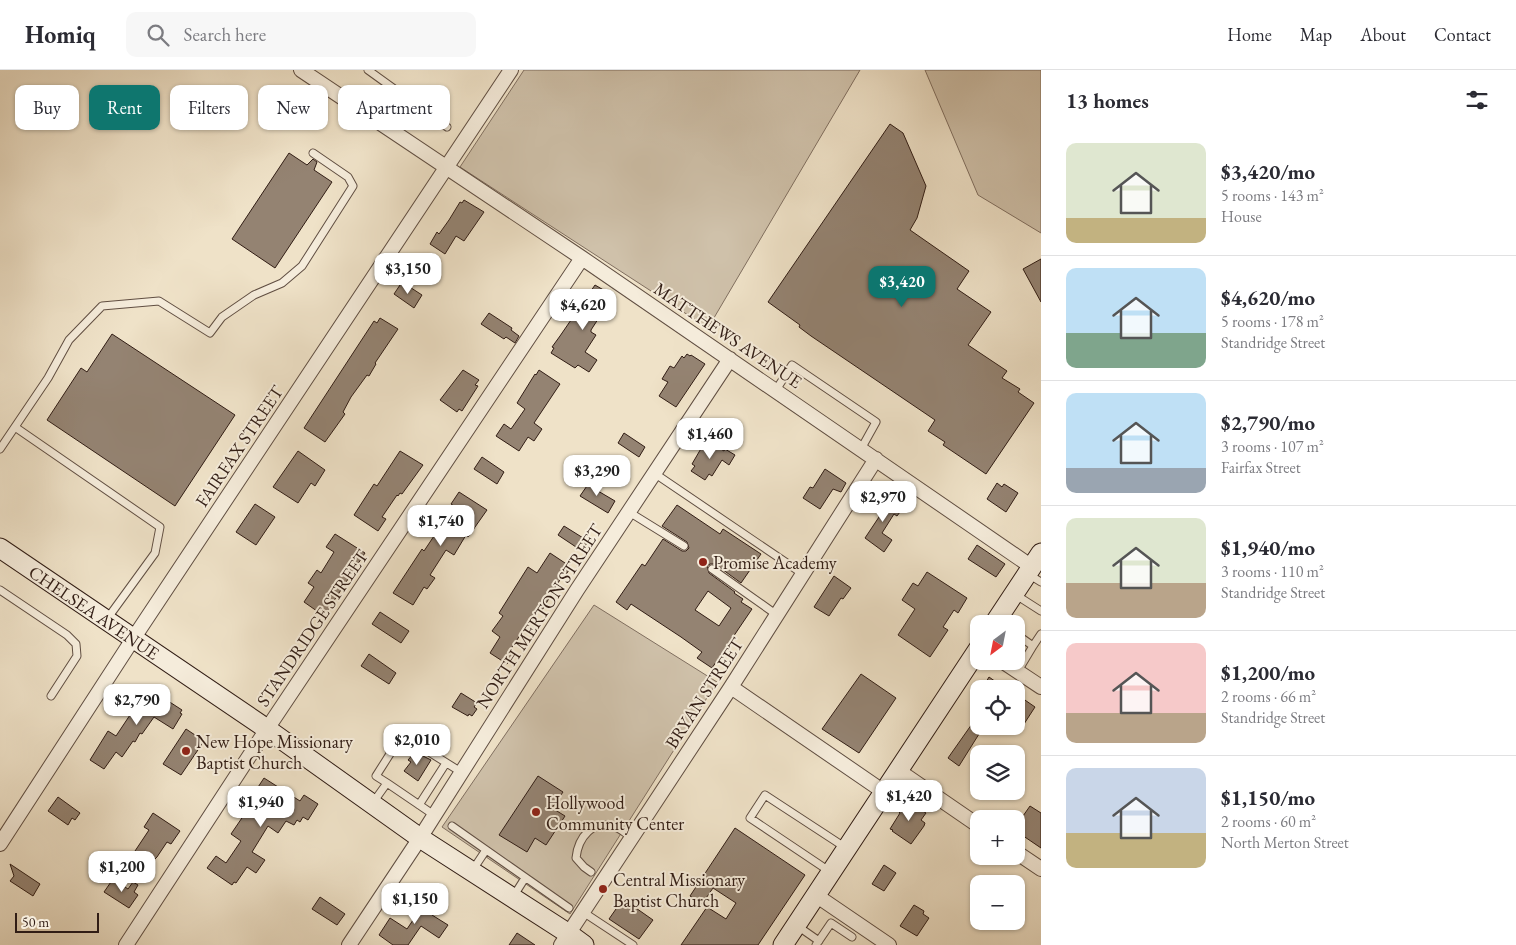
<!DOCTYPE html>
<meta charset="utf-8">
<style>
:root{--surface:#fff;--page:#f7f7f7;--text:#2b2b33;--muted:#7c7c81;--line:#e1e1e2;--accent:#0f766e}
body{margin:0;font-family:"EB Garamond",serif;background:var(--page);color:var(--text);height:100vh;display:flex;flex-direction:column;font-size:19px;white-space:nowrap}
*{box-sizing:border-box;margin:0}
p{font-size:16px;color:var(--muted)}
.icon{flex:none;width:28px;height:28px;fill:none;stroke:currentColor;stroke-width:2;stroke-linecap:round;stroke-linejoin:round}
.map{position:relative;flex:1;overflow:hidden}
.side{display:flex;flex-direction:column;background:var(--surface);width:475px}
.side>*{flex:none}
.hud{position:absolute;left:15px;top:15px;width:475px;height:45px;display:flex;gap:10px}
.needle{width:32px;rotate:212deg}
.fabs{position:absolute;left:970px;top:545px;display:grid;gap:10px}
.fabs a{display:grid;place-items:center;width:55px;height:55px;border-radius:10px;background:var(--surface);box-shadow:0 1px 4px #0004;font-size:25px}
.scale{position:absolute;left:15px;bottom:12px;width:84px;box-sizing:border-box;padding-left:5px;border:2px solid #311d15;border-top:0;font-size:14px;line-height:18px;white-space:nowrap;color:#311d15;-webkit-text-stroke:4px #f5ecdb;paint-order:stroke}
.price{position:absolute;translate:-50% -42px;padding:0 11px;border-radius:10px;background:#fff;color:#222;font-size:16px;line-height:32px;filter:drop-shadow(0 1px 2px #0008)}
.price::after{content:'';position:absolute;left:50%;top:30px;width:15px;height:11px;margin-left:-8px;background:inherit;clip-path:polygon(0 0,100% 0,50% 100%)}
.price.active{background:var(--accent);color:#fff}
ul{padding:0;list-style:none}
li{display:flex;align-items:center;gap:15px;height:125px;padding:0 25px}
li+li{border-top:1px solid var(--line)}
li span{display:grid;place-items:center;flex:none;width:140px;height:100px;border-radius:10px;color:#555}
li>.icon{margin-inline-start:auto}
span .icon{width:60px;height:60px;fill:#fffc;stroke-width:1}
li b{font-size:21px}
h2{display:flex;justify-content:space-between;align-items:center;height:60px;padding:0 25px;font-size:21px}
.pill{padding:0 18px;border-radius:10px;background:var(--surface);box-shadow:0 1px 4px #0004;font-size:18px;line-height:45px}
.pill.active{background:var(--accent);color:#fff}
header{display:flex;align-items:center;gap:30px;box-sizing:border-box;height:70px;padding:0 25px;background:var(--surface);border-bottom:1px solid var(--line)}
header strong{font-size:24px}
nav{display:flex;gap:28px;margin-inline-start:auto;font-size:18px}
.search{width:350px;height:45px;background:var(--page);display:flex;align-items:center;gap:12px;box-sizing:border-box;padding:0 18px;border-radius:10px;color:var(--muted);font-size:19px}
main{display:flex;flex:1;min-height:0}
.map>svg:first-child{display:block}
.green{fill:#cfc1aa;stroke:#806f60}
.building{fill:#948372;stroke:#311d15;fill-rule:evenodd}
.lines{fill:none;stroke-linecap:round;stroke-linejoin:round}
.service-casing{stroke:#604e42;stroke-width:9}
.minor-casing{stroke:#604e42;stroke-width:16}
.secondary-casing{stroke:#311d15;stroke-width:21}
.service{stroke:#f5ecdb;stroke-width:7}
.minor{stroke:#f5ecdb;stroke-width:14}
.secondary{stroke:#f5ecdb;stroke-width:19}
.poi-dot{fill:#8f2418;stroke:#f5ecdb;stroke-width:2}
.labels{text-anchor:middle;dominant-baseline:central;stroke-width:4;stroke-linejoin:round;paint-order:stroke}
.street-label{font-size:18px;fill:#311d15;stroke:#f5ecdb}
.poi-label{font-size:18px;fill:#311d15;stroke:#f5ecdb;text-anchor:start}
</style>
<header>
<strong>Homiq</strong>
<div class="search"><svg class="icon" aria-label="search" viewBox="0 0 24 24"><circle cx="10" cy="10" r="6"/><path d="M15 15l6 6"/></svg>Search here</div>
<nav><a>Home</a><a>Map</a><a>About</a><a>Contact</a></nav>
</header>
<main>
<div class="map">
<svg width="1041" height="875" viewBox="0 0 1041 875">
<rect width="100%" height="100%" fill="#efe2c8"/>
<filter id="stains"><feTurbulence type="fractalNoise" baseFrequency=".004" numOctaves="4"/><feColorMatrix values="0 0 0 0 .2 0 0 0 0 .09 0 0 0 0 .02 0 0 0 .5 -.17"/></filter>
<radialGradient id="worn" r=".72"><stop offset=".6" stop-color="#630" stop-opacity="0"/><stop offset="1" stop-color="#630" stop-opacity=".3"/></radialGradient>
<!-- green -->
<path class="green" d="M524 0H860L708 258 460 97Z
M925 0H1041V163L978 125Z
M594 535 717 612 570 844 442 757Z"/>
<!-- building -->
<path class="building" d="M890 54 903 63 926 116 917 148 910 160 969 201 957 219 991 242 968 275 1007 301 1002 308 1020 319 1018 322 1034 333 986 404 943 375 945 372 928 361 935 350 811 266 799 257 800 255 768 232Z
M289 83 307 95 313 89 317 92 314 100 332 112 275 198 232 169Z
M464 130 484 142 464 171 456 166 445 184 430 174 437 162 439 164 449 150 460 132 462 133Z
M1041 189V232L1023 199Z
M402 212 422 225 414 238 394 224Z
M595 215 607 222 604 226 615 233 607 246 602 243 591 260V262L596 265 585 282 597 290 589 302 578 295 575 298 551 283 554 278 552 277 560 266Z
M489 243 512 258 511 260 519 266 515 273 506 267 504 269 481 254Z
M380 248 398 259 375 293 376 294 369 306 367 305 351 327 343 342 345 344 325 372 304 358 374 251 377 253Z
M112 264 235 345 175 436 47 350 81 298 87 302Z
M687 284 690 286 691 285 705 294 676 337 659 326 668 312 662 309 670 296 674 298 682 286 684 288Z
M463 300 479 310 475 315 478 316 462 341 459 339 457 342 440 330Z
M539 300 560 314 534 353 542 359 534 371 528 367 519 381 496 366 504 354 511 359 525 339 517 333 535 304 536 305Z
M624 363 645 377 639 387 618 373Z
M706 370 724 381 725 379 735 385 729 395 722 390 712 406 709 404 705 410 691 401 695 396 692 394Z
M298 381 325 400 315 416 311 413 298 433 273 417Z
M400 381 423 395 402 424 400 423 398 426 397 425 382 447 386 449 378 461 354 445 374 414 377 416Z
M482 387 504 402 497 414 474 399Z
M825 399 846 413 841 422 833 419 820 439 803 428 810 417 813 418Z
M591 410 601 416 598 421 615 431 608 443 580 426Z
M997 413 1002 417 1004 414 1018 423 1006 442 987 429Z
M459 422 487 440 468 467 466 465 454 485 446 480 430 505 435 508 427 519 424 517 413 535 393 523 422 479 424 481 454 436 451 434Z
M887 427 903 438 897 446 894 444 882 463 892 470 884 482 865 468 881 444 878 441 880 439 876 436 882 428 885 430Z
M255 434 275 447 256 475 236 462Z
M677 435 720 464 723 459 761 484 741 513 715 494H710L707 496 709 503 735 522 734 523 743 529 741 532 752 539 712 598 697 588 702 582 681 567 631 534 627 540 616 532 642 494 645 496 663 469 682 481H686L689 478 687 472 662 456ZM708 521 731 538 719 556 695 540Z
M564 456 588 471 582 481 558 465Z
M335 464 365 483 324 546 304 532 314 517 308 513 317 500 321 503 334 482 326 477Z
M977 475 1005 494 996 507 968 489Z
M550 483 571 497 563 509 561 508 541 542 538 540 536 542 510 580 515 583 507 594 490 583 500 567 492 561 503 546 499 543 528 497 537 503Z
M927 502 967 528 958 543 954 540 943 557 948 560 930 587 898 565 915 539 902 530 913 513 918 516Z
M834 506 851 518 843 529 841 528 829 546 814 537Z
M380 542 409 561 401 573 372 554Z
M369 584 396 603 389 614 361 596Z
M861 604 896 628 859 683 822 659Z
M989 607 1006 619H982Z
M148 618 182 640 180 643 182 644 173 659 154 647 142 664 140 663 135 672 133 671 122 687 116 682 104 699 90 690 108 661 116 666Z
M461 623 477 633 474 637 477 639 472 646 469 644 468 646 452 637Z
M1022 628 1035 637 1024 654 1022 653 1016 662V636Z
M979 644V656H984L959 696 948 688Z
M186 659 204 671 181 705 163 694Z
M415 682 431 690 418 711 404 701 411 692 408 690Z
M538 706 563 722 552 738 565 746 546 775 535 768 527 782 499 765Z
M264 708 300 731 304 725 318 734 308 750 303 747 300 752 297 750 294 755 286 751 278 763 268 756 252 782 265 790 256 803 247 797 236 813 234 812 232 815 207 798 216 786 226 793 241 771 231 764 246 742 243 740Z
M58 727 80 743 75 750 72 748 68 755 48 741Z
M905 730 926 743 921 750 925 753 924 756 911 774 892 761 893 760 890 759 900 743 898 741Z
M1030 736 1041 743V778L1016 761V756Z
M153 743 180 761 171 774 167 772 157 787 154 790 153 789 150 793 135 781 149 760 144 757Z
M735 758 805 805 758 875H681L707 837 726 849 736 833 713 818 702 834 690 826Z
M10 794 40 814 33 826 10 811 14 806Z
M884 795 896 803 884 821 872 814Z
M113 809 128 819 133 812 138 815 134 822 138 825 129 838 104 822Z
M430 825 440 832 432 845 448 855 439 868 421 856 408 875H393L379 865 390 848 407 859Z
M320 827 345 844 337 855 312 839Z
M623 829 653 850 639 869 609 849Z
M914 835 924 841 923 844 929 848 917 866 900 856Z
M517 863 535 875H509Z"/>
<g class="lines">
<!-- service casing -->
<g class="service-casing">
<path id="service" d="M368 0 447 57
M776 320 792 295 876 352 861 379
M15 357 160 457 155 483 107 549
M0 379 48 308 69 270 102 236 159 231 210 263 222 247 254 225 282 213 302 196 353 116 348 107 313 83
M654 403 803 504
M629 442 684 476
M712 499 777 545
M1028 504 1041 512
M0 520 67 565 76 574 77 586 51 626
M1016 525 1041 541
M1016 564 1033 576 1041 564
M1018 601 1033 576
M387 713 434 745
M372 734 387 713 376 706 402 665 461 702
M419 735 446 693
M452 756C491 783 530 811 569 838
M472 801 486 780
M829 801 750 748 765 725 846 778
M591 802 584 797 576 788C578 768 593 748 615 757 621 759 626 764 632 767
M513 827 525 808
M583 842 633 875
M796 855 819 871
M816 875 831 853 852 867"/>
</g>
<!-- minor casing -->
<g class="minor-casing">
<path id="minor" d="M301 0 582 188 1032 497
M1002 591 1041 617
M731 617 884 722
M899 701 979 756
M0 774 133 569 511 0
M1016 782 1041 799
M817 826 889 875
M126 875 267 659 582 188
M349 875 420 768 577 520 730 289
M561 875 731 617 876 389"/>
</g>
<!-- secondary casing -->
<g class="secondary-casing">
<g id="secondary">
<path id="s1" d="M0 478 267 659 420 768 569 864 584 875"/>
<path d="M994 554 1041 483"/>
<path d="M783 875 979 578"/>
</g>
</g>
<!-- service -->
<use href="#service" class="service"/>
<!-- minor -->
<use href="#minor" class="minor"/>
<!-- secondary -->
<use href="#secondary" class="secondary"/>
</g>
<!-- markers -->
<g class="poi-dot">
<circle cx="703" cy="492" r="5"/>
<circle cx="186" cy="681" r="5"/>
<circle cx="536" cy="742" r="5"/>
<circle cx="603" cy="819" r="5"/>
</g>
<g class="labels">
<!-- street labels -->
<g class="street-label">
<text transform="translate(728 265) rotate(34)">MATTHEWS AVENUE</text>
<text transform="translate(239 376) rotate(-56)">FAIRFAX STREET</text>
<text stroke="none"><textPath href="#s1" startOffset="114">CHELSEA AVENUE</textPath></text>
<text transform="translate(539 546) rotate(-57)">NORTH MERTON STREET</text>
<text transform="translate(312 558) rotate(-56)">STANDRIDGE STREET</text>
<text transform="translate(704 623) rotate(-57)">BRYAN STREET</text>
</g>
<!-- poi labels -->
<g class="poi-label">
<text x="713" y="492">Promise Academy</text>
<text x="196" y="671">New Hope Missionary<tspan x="196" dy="21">Baptist Church</tspan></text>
<text x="546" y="732">Hollywood<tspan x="546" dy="21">Community Center</tspan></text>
<text x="613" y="809">Central Missionary<tspan x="613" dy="21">Baptist Church</tspan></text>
</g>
</g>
<rect width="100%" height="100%" filter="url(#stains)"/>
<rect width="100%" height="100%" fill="url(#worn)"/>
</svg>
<div class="fabs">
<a><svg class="needle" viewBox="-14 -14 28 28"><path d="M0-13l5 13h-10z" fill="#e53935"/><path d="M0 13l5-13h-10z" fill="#7c7c81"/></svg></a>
<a><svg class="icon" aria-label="locate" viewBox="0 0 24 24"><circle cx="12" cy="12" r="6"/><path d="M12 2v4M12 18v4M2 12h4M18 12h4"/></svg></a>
<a><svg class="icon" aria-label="layers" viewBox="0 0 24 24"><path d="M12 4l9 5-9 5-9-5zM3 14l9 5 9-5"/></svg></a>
<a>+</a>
<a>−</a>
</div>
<div class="scale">50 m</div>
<b class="price" style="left:408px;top:225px">$3,150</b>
<b class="price active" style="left:902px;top:238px">$3,420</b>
<b class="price" style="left:583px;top:261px">$4,620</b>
<b class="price" style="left:710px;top:390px">$1,460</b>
<b class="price" style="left:597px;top:427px">$3,290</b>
<b class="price" style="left:883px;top:453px">$2,970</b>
<b class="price" style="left:441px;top:477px">$1,740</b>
<b class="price" style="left:137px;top:656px">$2,790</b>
<b class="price" style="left:417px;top:696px">$2,010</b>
<b class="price" style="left:909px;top:752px">$1,420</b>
<b class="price" style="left:261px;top:758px">$1,940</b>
<b class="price" style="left:122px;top:823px">$1,200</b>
<b class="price" style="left:415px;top:855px">$1,150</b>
<div class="hud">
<a class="pill">Buy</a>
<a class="pill active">Rent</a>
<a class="pill">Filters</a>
<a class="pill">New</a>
<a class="pill">Apartment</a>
</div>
</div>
<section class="side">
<h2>13 homes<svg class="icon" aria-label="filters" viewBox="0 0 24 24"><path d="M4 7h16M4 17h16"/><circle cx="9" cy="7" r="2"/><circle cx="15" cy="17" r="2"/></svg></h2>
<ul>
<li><span style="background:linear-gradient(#dfe7d0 75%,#c2b280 0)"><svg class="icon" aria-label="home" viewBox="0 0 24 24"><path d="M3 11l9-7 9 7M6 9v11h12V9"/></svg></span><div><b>$3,420/mo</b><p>5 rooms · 143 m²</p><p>House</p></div></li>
<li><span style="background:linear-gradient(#bfe0f5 65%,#7fa58c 0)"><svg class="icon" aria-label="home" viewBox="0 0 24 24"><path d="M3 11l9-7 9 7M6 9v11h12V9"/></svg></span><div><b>$4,620/mo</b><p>5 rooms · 178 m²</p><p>Standridge Street</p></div></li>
<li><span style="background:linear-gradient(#bfe0f5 75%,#9aa5b1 0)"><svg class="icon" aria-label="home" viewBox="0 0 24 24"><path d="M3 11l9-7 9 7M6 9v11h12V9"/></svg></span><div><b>$2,790/mo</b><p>3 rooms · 107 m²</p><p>Fairfax Street</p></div></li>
<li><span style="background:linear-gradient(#dfe7d0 65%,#b9a48a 0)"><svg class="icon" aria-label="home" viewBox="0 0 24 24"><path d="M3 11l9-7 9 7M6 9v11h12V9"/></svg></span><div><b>$1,940/mo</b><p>3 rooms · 110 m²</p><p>Standridge Street</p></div></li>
<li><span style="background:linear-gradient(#f6c9c9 70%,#b9a48a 0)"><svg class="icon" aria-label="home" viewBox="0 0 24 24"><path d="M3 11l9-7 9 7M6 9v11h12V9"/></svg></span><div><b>$1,200/mo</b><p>2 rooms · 66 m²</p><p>Standridge Street</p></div></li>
<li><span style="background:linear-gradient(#c9d6e8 65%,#c2b280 0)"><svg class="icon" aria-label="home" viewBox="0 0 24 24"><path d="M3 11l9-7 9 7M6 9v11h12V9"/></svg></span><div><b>$1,150/mo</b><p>2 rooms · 60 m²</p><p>North Merton Street</p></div></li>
</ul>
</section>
</main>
